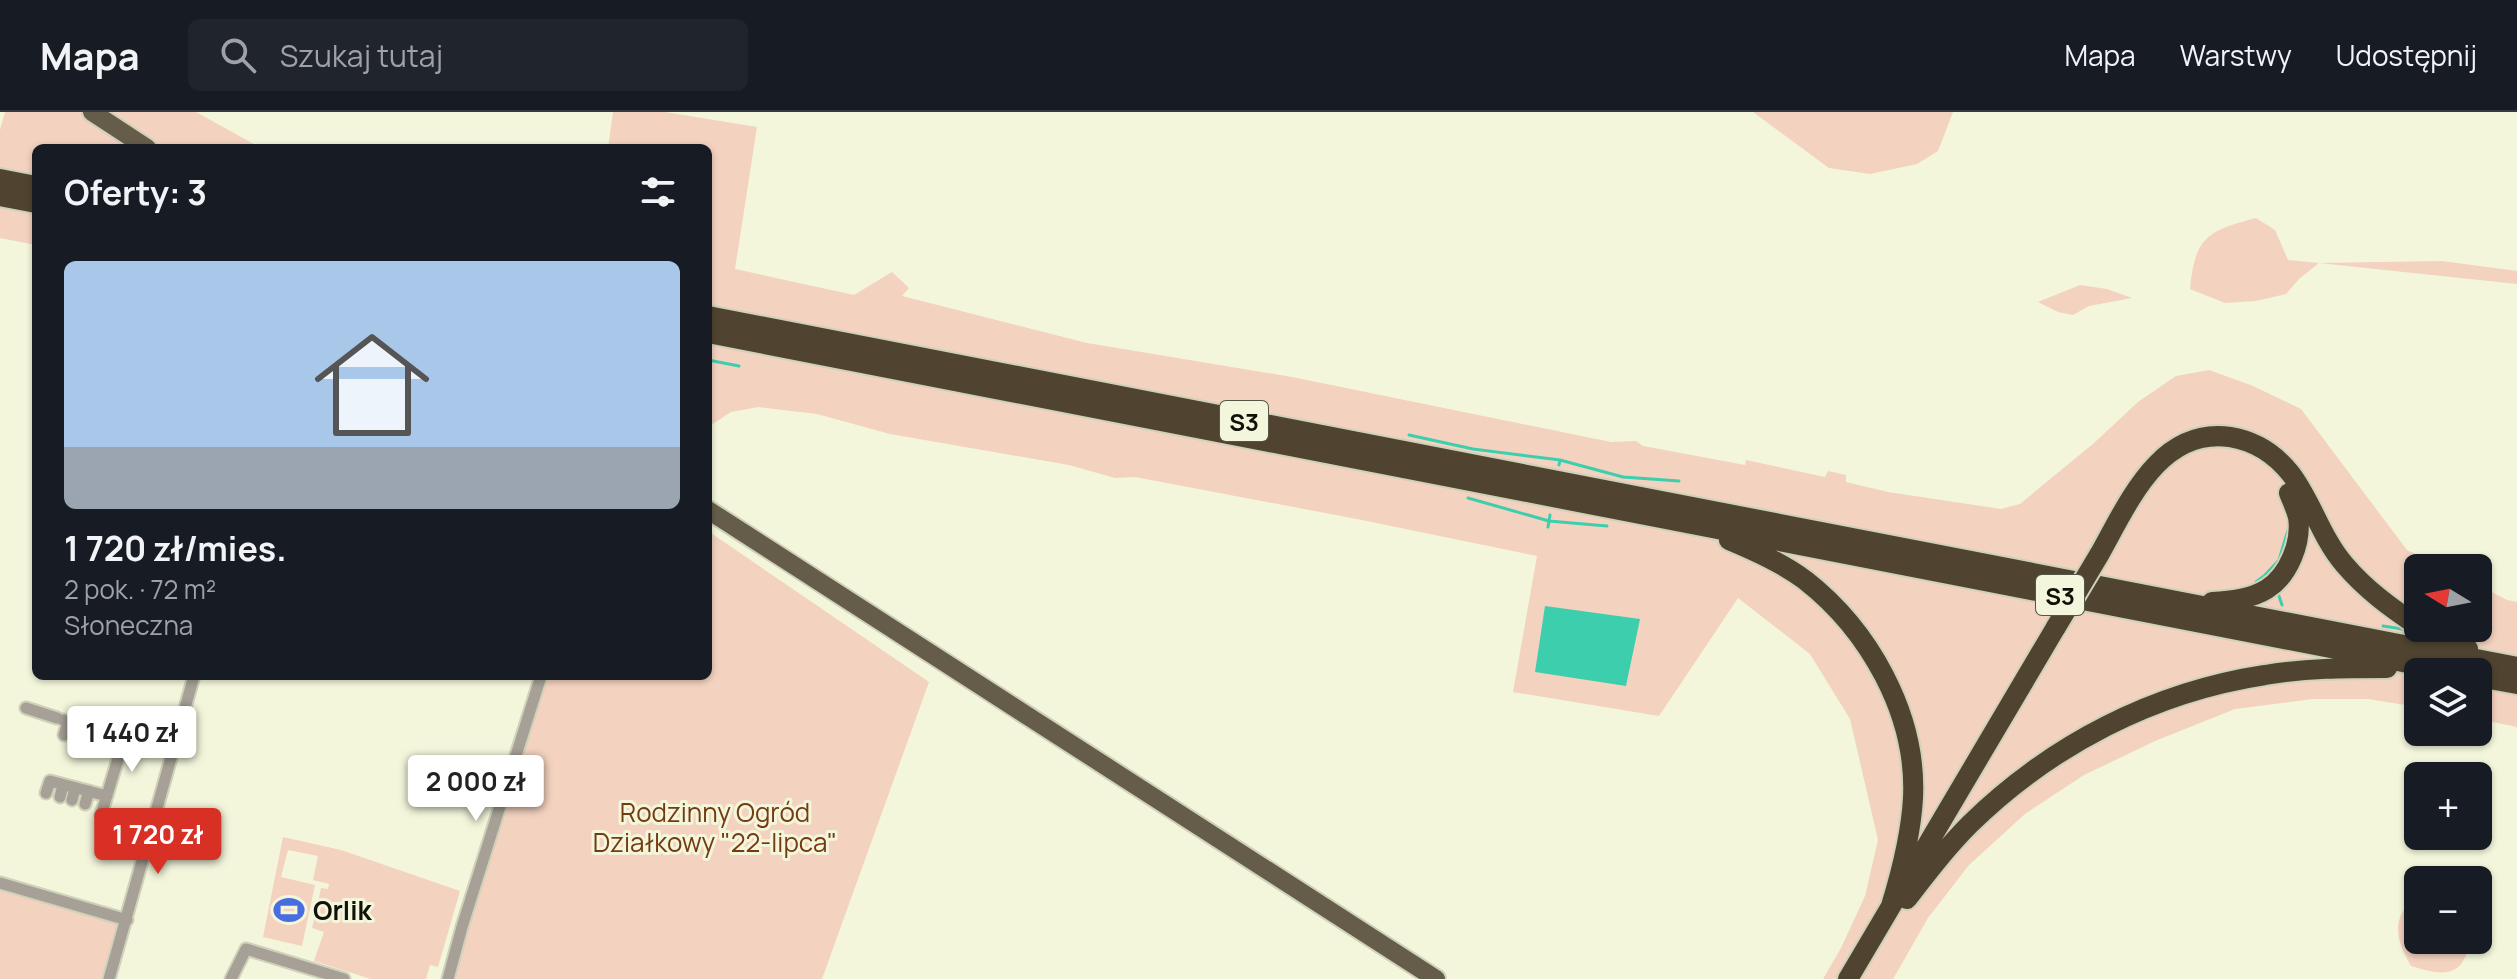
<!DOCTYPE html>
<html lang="pl">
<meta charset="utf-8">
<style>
:root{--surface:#171b24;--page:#20242c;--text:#f1f3f6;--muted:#9ea1a6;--line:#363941;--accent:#d93025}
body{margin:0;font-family:Manrope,sans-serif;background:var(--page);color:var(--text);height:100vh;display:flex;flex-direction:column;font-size:30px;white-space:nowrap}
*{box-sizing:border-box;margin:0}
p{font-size:26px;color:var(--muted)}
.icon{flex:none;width:44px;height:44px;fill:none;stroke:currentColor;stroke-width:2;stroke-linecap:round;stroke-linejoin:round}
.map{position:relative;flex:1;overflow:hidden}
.panel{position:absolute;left:32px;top:32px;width:680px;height:536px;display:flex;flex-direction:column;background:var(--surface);border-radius:12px;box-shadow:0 2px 6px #0004}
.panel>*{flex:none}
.needle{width:52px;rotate:280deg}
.buttons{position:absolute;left:2404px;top:442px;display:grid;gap:16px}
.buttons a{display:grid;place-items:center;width:88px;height:88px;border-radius:12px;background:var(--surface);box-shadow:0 2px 6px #0004;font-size:40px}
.price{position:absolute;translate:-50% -68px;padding:0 18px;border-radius:8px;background:#fff;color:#222;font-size:26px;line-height:52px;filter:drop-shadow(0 2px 4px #0008)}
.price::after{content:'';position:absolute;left:50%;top:48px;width:24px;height:18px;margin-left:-12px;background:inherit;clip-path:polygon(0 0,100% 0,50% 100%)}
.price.current{background:var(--accent);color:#fff}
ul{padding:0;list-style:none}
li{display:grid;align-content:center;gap:16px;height:424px;padding:0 32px}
li span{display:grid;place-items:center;height:248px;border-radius:12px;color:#555}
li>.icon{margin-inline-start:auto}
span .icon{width:144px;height:144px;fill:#fffc;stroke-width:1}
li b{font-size:34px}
h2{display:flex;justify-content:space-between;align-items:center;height:96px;padding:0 32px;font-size:34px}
header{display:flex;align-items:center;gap:48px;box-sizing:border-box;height:112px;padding:0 40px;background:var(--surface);border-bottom:2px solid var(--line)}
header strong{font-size:38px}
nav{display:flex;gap:44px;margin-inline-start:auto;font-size:28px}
.search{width:560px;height:72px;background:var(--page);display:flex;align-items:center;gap:20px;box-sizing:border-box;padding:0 28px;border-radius:12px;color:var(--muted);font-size:30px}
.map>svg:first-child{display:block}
.green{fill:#f3d2bf}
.water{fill:#3dceae}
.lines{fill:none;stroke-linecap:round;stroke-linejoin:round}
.stream{stroke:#3dceae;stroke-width:3}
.street-casing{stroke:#cfd1b9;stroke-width:15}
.primary-casing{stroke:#cfd1b9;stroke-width:22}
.highway-casing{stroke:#cfd1b9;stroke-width:24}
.street{stroke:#a6a096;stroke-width:11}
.primary{stroke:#665c4a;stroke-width:18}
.highway{stroke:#504430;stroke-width:20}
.highway-bridge-casing{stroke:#cfd1b9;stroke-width:24;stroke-linecap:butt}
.highway-bridge{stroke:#504430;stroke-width:20}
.labels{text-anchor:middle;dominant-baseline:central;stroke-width:6;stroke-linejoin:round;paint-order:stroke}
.shield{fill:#f3f6db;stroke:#545647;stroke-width:2}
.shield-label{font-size:24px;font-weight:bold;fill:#101108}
.park-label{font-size:26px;fill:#743a11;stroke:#f3f6db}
.poi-label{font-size:26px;font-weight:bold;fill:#101108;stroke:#f3f6db;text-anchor:start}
</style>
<header>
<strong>Mapa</strong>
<div class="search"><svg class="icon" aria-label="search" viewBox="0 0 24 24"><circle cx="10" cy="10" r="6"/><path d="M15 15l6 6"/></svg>Szukaj tutaj</div>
<nav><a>Mapa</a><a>Warstwy</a><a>Udostępnij</a></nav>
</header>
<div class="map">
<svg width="2517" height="867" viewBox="0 0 2517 867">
<rect width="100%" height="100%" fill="#f3f6db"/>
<!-- green -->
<path class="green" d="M5 0H196L261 36H36V133L0 126V18Z
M613 0H665L757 15 735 157 854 183 892 160 909 176 902 184 1087 231 1292 265 1611 330 1636 329 1643 334 1745 353 1746 348 1825 365 1828 359 1846 363V370L1888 380 2001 397 2020 392 2094 331 2138 290 2176 264 2209 258 2253 274 2301 297 2407 438 2443 456H2418V516H2478V473L2507 488 2517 490V615L2478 607V560H2418V595L2368 587H2313L2235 597 2155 629 2084 663 2025 702 1969 753 1928 806 1893 867H1823L1841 836 1865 784 1878 728 1850 607 1810 542 1738 486 1659 604 1513 580 1537 444 1357 407 1135 365 1115 366 1069 353 890 322 817 302 758 295 731 300 708 315V36H608Z
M1753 0H1953L1938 39 1917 52 1870 62 1829 56Z
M2256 106 2275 118 2288 148 2319 151 2442 149 2517 159V172L2319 151 2299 167 2286 182 2256 189 2225 191 2190 177C2195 125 2207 119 2256 106Z
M2080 173 2107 177 2132 186 2089 194 2073 203 2058 200 2038 190Z
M708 419 929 570 822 867H450L546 564H708Z
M283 725 341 738 460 779 438 855 430 853 426 867H371L314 849 324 820 312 816 321 776 328 777 329 772 313 768 318 744 288 738 281 765 315 773 302 834 263 825Z
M0 776 119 809 101 867H0Z
M2418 782V828H2471C2462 867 2444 864 2411 854 2394 824 2391 806 2418 782Z"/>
<!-- water -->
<path class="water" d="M1545 494 1640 507 1626 574 1535 560Z"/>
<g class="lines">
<!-- stream -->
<path class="stream" d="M708 248 739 254
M1409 323 1473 337 1560 348
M1559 353 1560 348 1623 365 1679 369
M1468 386 1549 409 1607 414
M1548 415 1550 403
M2265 463 2279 448 2288 418
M2256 470 2264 464
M2281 478 2278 481 2282 493
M2383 514 2409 518
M2288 550 2308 548"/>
<!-- street casing -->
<g class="street-casing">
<path id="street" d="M26 596 57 606
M63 608 124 627
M64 623 68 610
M77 626 81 614
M90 630 94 618
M102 633 106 621
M46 681 50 669 107 684
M60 685 63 673
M72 688 75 676
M85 692 89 679
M101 703 124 627 173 641
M0 771 127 808
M109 867 194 564
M231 867 246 837 344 867
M448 867 462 815 541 564"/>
</g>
<!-- primary casing -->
<g class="primary-casing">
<path id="primary" d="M92 0 147 36
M708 398 1436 867"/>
</g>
<!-- highway casing -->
<g class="highway-casing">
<path id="highway" d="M0 67 36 74
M0 84 36 91
M708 204 2517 555
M708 221 2454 560
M1729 428C1755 439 1782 451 1805 468 1869 518 1917 602 1913 686 1911 723 1902 758 1891 794
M2099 443C2128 392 2159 315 2230 325 2255 329 2276 343 2291 362 2312 390 2321 425 2344 452 2365 477 2391 496 2418 514
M2212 490C2231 489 2251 487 2267 477 2289 463 2302 430 2298 405 2296 397 2292 389 2289 381
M2420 516 2468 537
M2478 565 2517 572
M1907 787C1927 761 1947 735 1970 712 2051 633 2153 580 2265 563 2305 556 2346 556 2387 556
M1848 867 2056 515"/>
</g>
<!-- street -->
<use href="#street" class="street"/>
<!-- primary -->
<use href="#primary" class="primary"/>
<!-- highway -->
<use href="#highway" class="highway"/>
<!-- highway-bridge casing -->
<g class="highway-bridge-casing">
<path id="highway-bridge" d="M2056 515 2099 443"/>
</g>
<!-- highway-bridge -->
<use href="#highway-bridge" class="highway-bridge"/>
</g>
<!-- icons -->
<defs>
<g id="stadium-bare" transform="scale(2.4)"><path d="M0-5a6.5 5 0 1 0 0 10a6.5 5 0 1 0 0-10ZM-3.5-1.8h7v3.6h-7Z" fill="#486de0" stroke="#f3f6db" stroke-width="2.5" paint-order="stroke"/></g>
</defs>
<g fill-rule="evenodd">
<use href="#stadium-bare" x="289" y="798"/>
</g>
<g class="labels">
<!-- shield labels -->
<g class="shield">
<rect x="1220" y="289" width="48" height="40" rx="6"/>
<rect x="2036" y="463" width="48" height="40" rx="6"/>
</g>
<g class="shield-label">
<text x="1244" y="309">S3</text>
<text x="2060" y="483">S3</text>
</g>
<!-- park labels -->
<g class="park-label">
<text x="715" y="700">Rodzinny Ogród<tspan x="715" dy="30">Działkowy "22-lipca"</tspan></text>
</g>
<!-- poi labels -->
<g class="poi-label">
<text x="313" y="798">Orlik</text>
</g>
</g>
</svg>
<div class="buttons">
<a><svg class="needle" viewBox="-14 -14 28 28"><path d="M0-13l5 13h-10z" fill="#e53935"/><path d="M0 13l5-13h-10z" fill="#9ea1a6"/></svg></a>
<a><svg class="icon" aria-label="layers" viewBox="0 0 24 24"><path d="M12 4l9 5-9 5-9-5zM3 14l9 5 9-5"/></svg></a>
<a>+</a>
<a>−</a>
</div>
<b class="price" style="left:132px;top:662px">1 440 zł</b>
<b class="price" style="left:476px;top:711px">2 000 zł</b>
<b class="price current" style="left:158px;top:764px">1 720 zł</b>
<section class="panel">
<h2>Oferty: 3<svg class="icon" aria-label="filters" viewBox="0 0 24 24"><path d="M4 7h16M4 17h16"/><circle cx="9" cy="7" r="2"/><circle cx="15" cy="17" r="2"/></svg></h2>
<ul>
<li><span style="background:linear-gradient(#a9c7e8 75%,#9aa5b1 0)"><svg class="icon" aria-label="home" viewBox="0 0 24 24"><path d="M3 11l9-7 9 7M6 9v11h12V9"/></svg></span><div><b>1 720 zł/mies.</b><p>2 pok. · 72 m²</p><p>Słoneczna</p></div></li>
</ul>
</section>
</div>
